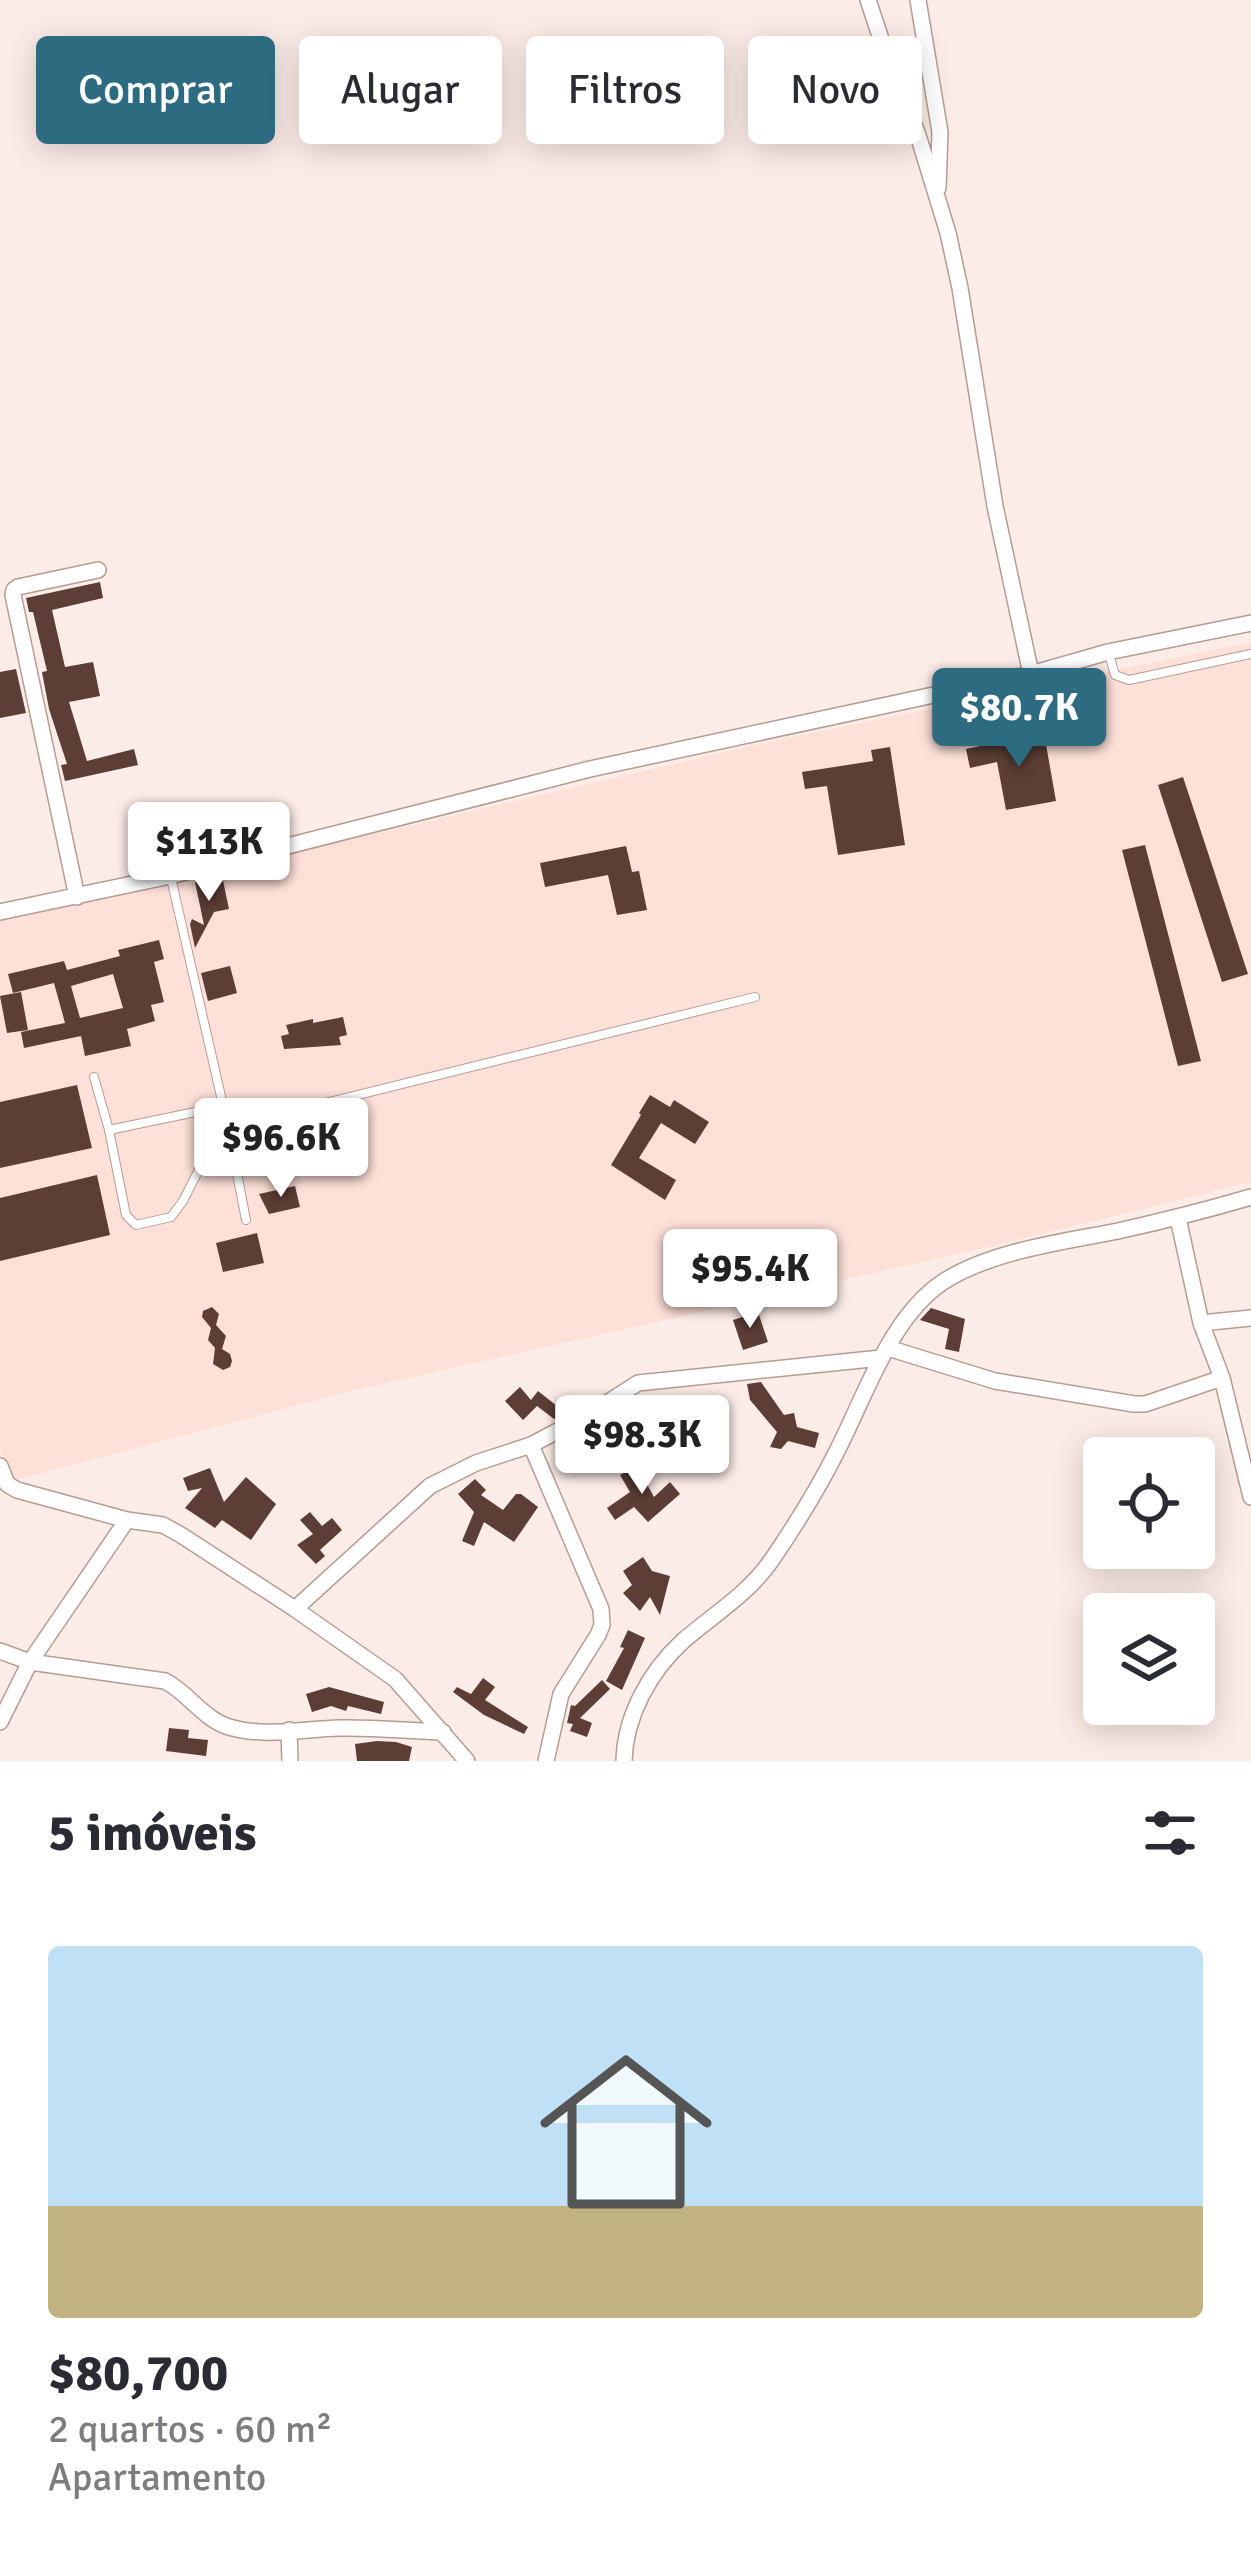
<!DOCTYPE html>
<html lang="pt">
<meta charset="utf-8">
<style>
:root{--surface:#fff;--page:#f2f2f3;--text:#2b2b33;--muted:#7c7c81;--accent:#2d6b81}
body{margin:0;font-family:Signika,sans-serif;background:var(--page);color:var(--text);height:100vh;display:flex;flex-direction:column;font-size:45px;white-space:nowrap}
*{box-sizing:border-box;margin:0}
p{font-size:39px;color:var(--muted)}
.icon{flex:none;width:66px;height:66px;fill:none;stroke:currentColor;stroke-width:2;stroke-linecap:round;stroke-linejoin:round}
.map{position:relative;height:1761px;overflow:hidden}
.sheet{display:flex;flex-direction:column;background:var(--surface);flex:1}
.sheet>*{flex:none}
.hud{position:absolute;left:36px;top:36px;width:1179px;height:108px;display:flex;gap:24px}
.buttons{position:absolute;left:1083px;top:1437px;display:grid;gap:24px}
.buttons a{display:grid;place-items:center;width:132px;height:132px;border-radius:12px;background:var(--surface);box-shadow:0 6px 30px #0003;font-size:60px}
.price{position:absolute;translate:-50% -102px;padding:0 27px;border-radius:12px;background:#fff;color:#222;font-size:39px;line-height:78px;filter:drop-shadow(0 3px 6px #0008)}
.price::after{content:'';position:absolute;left:50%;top:72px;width:36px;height:27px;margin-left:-18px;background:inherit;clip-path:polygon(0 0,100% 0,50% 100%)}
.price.selected{background:var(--accent);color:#fff}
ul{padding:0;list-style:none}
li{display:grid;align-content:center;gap:24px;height:636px;padding:0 48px}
li span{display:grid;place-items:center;height:372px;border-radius:12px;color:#555}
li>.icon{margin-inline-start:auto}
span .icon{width:216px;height:216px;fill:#fffc;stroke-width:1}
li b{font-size:51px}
h2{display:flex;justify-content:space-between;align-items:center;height:144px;padding:0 48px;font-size:51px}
.chip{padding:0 42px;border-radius:12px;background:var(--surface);box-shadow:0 6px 30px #0003;font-size:42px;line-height:108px}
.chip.selected{background:var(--accent);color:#fff}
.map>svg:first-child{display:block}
.built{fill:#fde0d8}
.building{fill:#5c3e36;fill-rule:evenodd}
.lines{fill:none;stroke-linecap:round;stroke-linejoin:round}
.lane-casing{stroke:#b59c94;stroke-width:10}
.street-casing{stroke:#b59c94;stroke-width:18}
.lane{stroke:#fff;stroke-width:8}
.street{stroke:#fff;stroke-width:15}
</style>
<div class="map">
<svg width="1251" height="1761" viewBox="0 0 1251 1761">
<rect width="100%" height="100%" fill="#fcece7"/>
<!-- built -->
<path class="built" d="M1251 642V1182L984 1248 351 1391 8 1482 0 1446V918L178 880 755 745Z"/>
<!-- building -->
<path class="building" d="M100 582 103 598 52 610 65 667 93 662 100 696 69 702 87 761 134 749 138 765 65 781 61 765 67 764 49 709 42 672 47 671 33 612H29L26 598Z
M16 669 26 713 0 718V672Z
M1044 733 1056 801 1006 810 997 762 970 768 966 749Z
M890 747 905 845 838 855 827 786 805 789 802 772 873 761 871 750Z
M1183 777 1248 974 1222 982 1158 785Z
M1145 845 1201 1061 1178 1066 1122 850Z
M626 846 632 872 639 871 647 910 617 915 608 875 545 887 540 863Z
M222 876 229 909 214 912 195 948 190 924 192 919 204 925 195 882Z
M159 940 164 959 154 962 164 1002 151 1005 155 1021 127 1029 131 1046 85 1056 81 1036 24 1048 21 1032 65 1023 54 983 13 993 8 974 64 961 67 970 120 956 118 950ZM113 974 123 1008 80 1018 71 986Z
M230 966 237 993 208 1001 201 973Z
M21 992 28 1030 7 1033 0 996Z
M343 1017 347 1035 339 1037 341 1045 284 1049 281 1036 289 1034 286 1025 313 1019V1023Z
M77 1085 92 1148 0 1168V1102Z
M650 1095 670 1107 674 1100 709 1122 695 1144 661 1123 639 1158 676 1180 665 1200 611 1165 641 1115 639 1113Z
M97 1175 110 1235 0 1261V1198Z
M295 1186 300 1207 269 1214 259 1194Z
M257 1233 264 1263 223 1272 216 1243Z
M212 1307 219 1314 216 1325 226 1336 222 1349 230 1354 232 1361 230 1367 223 1370 213 1364 215 1348 208 1340 211 1328 202 1317 203 1311Z
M931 1308 965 1319 959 1352 945 1349 949 1329 920 1320Z
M758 1312 768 1342 743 1350 733 1320Z
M761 1382 784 1415 794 1413 797 1427 819 1433 815 1448 788 1441 781 1449 770 1447 777 1432 750 1400 747 1384Z
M520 1387 531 1400 538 1391 566 1413 554 1419 537 1406 523 1420 505 1401Z
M637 1466 654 1497 670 1482 680 1494 648 1522 634 1507 615 1520 607 1508 630 1492 620 1475Z
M210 1468 224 1502 246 1477 276 1504 251 1540 222 1520 215 1528 185 1508 202 1488 188 1491 183 1478Z
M475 1479 486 1490 481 1495 503 1510 516 1494H521L538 1507 514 1542 484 1522 474 1546 462 1541 474 1512 458 1494Z
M310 1512 322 1526 332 1518 342 1530 320 1550 325 1556 316 1564 297 1545 313 1534 300 1520Z
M643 1557 652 1571 670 1576 660 1615 650 1597 640 1611 623 1593 632 1585 623 1571Z
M628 1630 645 1638 622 1690 606 1681 624 1648 620 1647Z
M483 1678 495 1687 485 1700 528 1727 524 1734 484 1715 453 1692 457 1687 471 1694Z
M602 1680 610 1689 580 1718 592 1723 587 1737 570 1731 573 1724 567 1723 571 1705 575 1706Z
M329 1687 384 1702 381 1714 348 1706 346 1711 331 1706 312 1712 306 1694Z
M169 1728 189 1730 188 1738 208 1740 206 1756 166 1751Z
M377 1741 396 1742 412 1747 409 1761H357L355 1744Z"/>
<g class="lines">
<!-- lane casing -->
<g class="lane-casing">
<path id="lane" d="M1109 654 1115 675 1129 680 1251 654
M171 878 228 1127 246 1220
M94 1077 109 1130 126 1215 136 1225 171 1217 183 1201 225 1118
M228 1127 755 997
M109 1130 224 1106"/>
</g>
<!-- street casing -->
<g class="street-casing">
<path id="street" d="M868 0 888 60 917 132 948 233 960 288 995 506 1031 674
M918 0 940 132 938 188
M77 897 13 595 14 590 18 587 98 570
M0 912 170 876 590 769 1031 674 1108 652 1251 623
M1178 1218 1201 1323 1222 1378 1251 1497
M1201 1323 1251 1318
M888 1348 995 1381 1134 1404H1145L1222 1378
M531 1445 601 1609 602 1625 598 1635 561 1694 546 1761
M0 1466 7 1484 17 1490 127 1520
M295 1609 430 1486 476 1463 531 1445 593 1412 638 1383 881 1358
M0 1651 30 1662 165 1681C187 1692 202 1717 226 1726 260 1738 303 1729 339 1728 373 1727 408 1731 443 1732
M0 1722 30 1662 127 1520 163 1525 181 1535 295 1609 395 1679 467 1761
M289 1730 290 1761
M624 1761C625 1716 650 1671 683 1641 714 1614 747 1595 771 1561 795 1526 818 1489 837 1451 865 1397 890 1317 943 1282 990 1251 1063 1242 1118 1231 1163 1221 1207 1210 1251 1197"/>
</g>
<!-- lane -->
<use href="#lane" class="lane"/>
<!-- street -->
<use href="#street" class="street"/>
</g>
</svg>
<div class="buttons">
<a><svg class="icon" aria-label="locate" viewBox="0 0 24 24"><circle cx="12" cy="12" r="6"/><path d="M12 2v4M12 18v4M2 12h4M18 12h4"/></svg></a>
<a><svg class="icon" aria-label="layers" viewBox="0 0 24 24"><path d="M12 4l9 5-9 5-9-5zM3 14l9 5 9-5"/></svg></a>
</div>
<b class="price selected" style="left:1019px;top:770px">$80.7K</b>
<b class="price" style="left:209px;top:904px">$113K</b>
<b class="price" style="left:281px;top:1200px">$96.6K</b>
<b class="price" style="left:750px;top:1331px">$95.4K</b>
<b class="price" style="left:642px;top:1497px">$98.3K</b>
<div class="hud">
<a class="chip selected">Comprar</a>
<a class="chip">Alugar</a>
<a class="chip">Filtros</a>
<a class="chip">Novo</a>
</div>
</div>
<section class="sheet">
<h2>5 imóveis<svg class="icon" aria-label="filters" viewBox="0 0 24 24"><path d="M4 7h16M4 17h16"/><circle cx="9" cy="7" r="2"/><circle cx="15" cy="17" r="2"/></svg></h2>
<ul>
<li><span style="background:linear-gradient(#bfe0f5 70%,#c2b280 0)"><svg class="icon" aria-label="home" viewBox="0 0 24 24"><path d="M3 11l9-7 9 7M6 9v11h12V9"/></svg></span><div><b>$80,700</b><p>2 quartos · 60 m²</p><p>Apartamento</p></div></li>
</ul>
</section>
